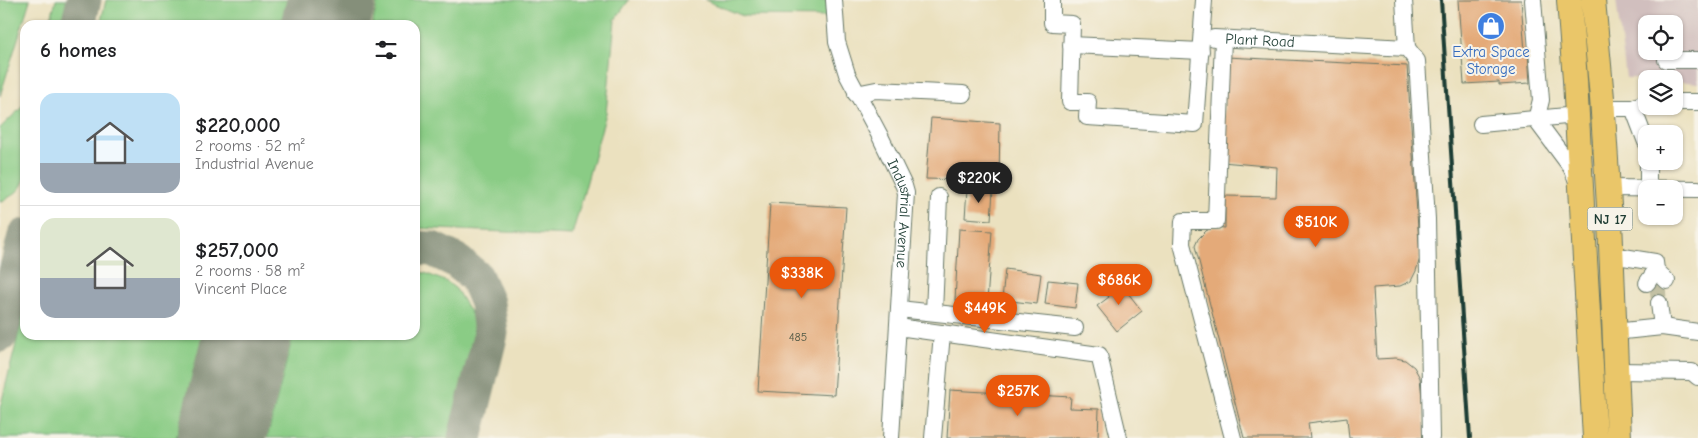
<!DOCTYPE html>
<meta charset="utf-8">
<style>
:root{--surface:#fff;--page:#f2f2f2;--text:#202124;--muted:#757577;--line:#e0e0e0;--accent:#ea580c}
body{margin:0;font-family:"Comic Neue",sans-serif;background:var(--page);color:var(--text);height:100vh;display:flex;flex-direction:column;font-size:19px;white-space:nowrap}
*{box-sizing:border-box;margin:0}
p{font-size:16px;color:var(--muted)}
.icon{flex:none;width:28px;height:28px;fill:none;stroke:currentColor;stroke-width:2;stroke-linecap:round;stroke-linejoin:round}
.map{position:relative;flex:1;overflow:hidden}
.panel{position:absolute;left:20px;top:20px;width:400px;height:320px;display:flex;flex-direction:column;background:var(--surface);border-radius:15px;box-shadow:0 1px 4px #0004}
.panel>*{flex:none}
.fabs{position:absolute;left:1638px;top:15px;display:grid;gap:10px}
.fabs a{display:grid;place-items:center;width:45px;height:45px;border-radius:10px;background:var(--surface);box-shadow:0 1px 4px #0004;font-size:25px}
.price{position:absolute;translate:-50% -42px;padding:0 11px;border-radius:18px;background:var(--accent);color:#fff;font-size:16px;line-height:32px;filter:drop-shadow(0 1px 2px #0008)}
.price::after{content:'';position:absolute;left:50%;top:30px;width:15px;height:11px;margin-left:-8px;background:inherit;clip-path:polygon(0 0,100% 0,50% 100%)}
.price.on{background:#222;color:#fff}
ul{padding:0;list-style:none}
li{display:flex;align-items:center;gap:15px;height:125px;padding:0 20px}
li+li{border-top:1px solid var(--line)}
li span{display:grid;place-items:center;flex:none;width:140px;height:100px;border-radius:15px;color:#555}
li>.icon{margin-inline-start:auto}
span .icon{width:60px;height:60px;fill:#fffc;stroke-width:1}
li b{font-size:21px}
h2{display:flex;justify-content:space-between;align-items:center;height:60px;padding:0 20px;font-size:21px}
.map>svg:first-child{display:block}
.industrial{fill:#d1bfbe;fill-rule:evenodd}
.green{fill:#8acc85;stroke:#54845c}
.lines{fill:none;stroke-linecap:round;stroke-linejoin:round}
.taxiway{stroke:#858f7a;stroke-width:35}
.runway{stroke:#858f7a;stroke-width:88}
.building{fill:#e4aa79}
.minor-tunnel{stroke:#c2c0a3;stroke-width:16;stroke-dasharray:16 8;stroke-linecap:butt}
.minor-casing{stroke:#667665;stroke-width:18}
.highway-casing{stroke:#667665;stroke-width:26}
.minor{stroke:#fff;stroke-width:16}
.highway{stroke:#eac669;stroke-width:24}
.rail{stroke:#1f3d34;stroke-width:4}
.labels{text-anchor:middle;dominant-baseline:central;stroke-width:4;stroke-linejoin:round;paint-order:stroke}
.number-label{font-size:12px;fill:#505845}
.shield{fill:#f7f3e8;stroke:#60746a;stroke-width:1}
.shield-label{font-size:14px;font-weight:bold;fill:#1f3d34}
.street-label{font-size:15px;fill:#1f3d34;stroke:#f7f3e8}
.shop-label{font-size:15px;fill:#366cbe;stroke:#f7f3e8}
</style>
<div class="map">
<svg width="1698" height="438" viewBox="0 0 1698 438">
<rect width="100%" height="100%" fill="#f7f3e8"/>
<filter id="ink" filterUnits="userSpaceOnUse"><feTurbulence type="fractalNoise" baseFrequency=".02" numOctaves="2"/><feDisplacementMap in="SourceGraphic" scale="10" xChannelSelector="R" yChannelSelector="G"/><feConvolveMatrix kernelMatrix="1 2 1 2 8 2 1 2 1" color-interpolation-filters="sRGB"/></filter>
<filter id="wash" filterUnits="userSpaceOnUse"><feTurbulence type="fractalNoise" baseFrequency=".0096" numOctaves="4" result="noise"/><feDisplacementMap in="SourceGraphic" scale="20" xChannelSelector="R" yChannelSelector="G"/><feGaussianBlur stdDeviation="1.12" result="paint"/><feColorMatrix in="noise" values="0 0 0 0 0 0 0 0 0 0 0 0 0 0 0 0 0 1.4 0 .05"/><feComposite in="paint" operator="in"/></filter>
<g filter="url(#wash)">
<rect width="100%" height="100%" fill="#ebe1bf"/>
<!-- industrial -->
<path class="industrial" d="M1616 0H1698V83L1674 81V79L1626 78ZM1646 24H1674V51H1646Z"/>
<!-- green -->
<path class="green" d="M0 0H30L0 96Z
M56 0H69L63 25H49Z
M106 0H289L283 25H100Z
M378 0H629L615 20 606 113 572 235 415 228V25H372Z
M705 0H828L830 17 743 16Z
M25 101V177C22 190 14 195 2 201H0V128L20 109Z
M415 272 425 273 447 282 456 289 473 317 475 335 449 438H267L293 335H415Z
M25 308V335H204L176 438H0V408Z"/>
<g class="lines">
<!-- taxiway -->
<path class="taxiway" d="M78 25 84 0
M415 248 432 249 455 260 476 277 487 303 491 333 465 438
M0 335 25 236"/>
<!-- runway -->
<path class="runway" d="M325 25 332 0
M221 438 247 335"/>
</g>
<g id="blocks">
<!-- building -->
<path class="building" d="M1458 0H1521L1525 52H1528L1530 83 1499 85V82L1464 84Z
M1226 57 1407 66 1420 258 1416 271 1411 281 1400 286 1373 288 1377 359 1396 358 1405 360 1414 367 1420 378 1426 438H1349L1347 418 1308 423 1310 438H1244L1195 246 1198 239 1206 231 1213 227 1225 228V196L1276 197 1277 167 1222 162Z
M931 118 1000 123 999 181 926 179Z
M967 189 993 190 991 220 965 218Z
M770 203 846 207 834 395 758 391Z
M959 229 992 231 987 302 955 300Z
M1005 269 1041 274 1037 304 1002 300Z
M1117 279 1142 311 1117 331 1097 306 1109 297 1104 290Z
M1048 280 1078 283 1075 308 1045 304Z
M950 390 1071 397 1070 408 1099 409 1098 438H947Z"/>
</g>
</g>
<g filter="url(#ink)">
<use href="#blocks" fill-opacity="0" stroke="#667665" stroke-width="1"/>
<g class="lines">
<!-- minor-tunnel -->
<path class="minor-tunnel" d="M1657 281 1659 303"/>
<!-- minor casing -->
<g class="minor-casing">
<g id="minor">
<path id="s1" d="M834 0 837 42 847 74 880 136 904 186 906 193 891 438"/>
<path d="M1052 0V23L1072 24 1070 102H1088L1087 117 1195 124 1204 0"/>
<path d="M1533 0 1541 100 1536 120"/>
<path id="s2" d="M1214 38 1407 48 1404 0"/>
<path d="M1223 39 1216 221H1183L1182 244 1233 438"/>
<path d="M1071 45 1201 51"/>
<path d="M1407 48 1417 61 1427 219 1431 438"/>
<path d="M1666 60H1698"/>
<path d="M856 94 876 90 963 94"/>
<path d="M1674 102H1698"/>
<path d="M1603 108H1633L1646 102"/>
<path d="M1633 108 1646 142"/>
<path d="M1536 120 1571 167 1578 183"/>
<path d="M1481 124 1577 115"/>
<path d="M1648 161V188"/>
<path d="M1608 188 1698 189"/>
<path d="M1611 255 1655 262 1656 270 1667 281"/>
<path d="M1647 283 1656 270"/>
<path d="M1659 303 1662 327"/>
<path d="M899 309 1075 328"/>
<path d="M934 312 939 197"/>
<path d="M898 327 1099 355 1119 438"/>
<path d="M1614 332 1662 327 1698 332"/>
<path d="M1616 371 1692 372 1698 377"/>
<path d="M933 438 942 333"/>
</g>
</g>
<!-- highway casing -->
<g class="highway-casing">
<path id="highway" d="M1569 0 1575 80 1595 438
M1593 0 1602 98 1610 221 1619 438"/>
</g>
<!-- minor -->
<use href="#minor" class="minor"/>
<!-- highway -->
<use href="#highway" class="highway"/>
<!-- rail -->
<path class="rail" d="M1441 0 1470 438"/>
</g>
</g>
<!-- icons -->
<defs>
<g id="shop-disc" transform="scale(1.4375)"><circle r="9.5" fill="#3f7fe0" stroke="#f7f3e8"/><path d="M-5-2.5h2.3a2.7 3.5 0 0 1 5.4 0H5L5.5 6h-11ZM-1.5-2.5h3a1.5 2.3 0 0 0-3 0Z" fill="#fff"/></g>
</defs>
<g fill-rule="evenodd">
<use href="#shop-disc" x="1491" y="26"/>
</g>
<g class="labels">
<!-- number labels -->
<g class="number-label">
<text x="798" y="337">485</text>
</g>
<!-- shield labels -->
<rect class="shield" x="1587.5" y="207.5" width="45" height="23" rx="4"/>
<g class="shield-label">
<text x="1610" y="219">NJ 17</text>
</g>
<!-- street labels -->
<g class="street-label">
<text stroke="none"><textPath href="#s2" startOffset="46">Plant Road</textPath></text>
<text stroke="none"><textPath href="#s1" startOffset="228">Industrial Avenue</textPath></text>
</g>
<!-- shop labels -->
<g class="shop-label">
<text x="1491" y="52">Extra Space<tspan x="1491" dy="17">Storage</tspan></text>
</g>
</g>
</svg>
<div class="fabs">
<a><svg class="icon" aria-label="locate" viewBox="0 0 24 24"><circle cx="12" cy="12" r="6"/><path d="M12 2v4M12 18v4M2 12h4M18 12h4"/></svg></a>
<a><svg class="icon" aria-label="layers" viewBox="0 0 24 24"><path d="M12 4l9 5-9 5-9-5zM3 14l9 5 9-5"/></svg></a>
<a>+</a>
<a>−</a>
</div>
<b class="price on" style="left:979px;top:204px">$220K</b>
<b class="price" style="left:1316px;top:248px">$510K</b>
<b class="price" style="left:802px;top:299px">$338K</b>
<b class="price" style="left:1119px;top:306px">$686K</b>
<b class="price" style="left:985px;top:334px">$449K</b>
<b class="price" style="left:1018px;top:417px">$257K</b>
<section class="panel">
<h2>6 homes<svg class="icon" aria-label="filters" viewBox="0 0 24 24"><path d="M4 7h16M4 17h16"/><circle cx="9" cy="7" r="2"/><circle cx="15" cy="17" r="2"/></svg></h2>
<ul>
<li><span style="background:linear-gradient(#bfe0f5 70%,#9aa5b1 0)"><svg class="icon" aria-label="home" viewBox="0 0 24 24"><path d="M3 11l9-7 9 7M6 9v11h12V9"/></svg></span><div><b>$220,000</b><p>2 rooms · 52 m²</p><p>Industrial Avenue</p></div></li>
<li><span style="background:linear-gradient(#dfe7d0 60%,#9aa5b1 0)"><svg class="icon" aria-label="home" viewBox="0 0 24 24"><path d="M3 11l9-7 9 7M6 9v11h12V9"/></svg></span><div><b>$257,000</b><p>2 rooms · 58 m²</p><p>Vincent Place</p></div></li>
</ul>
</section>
</div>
